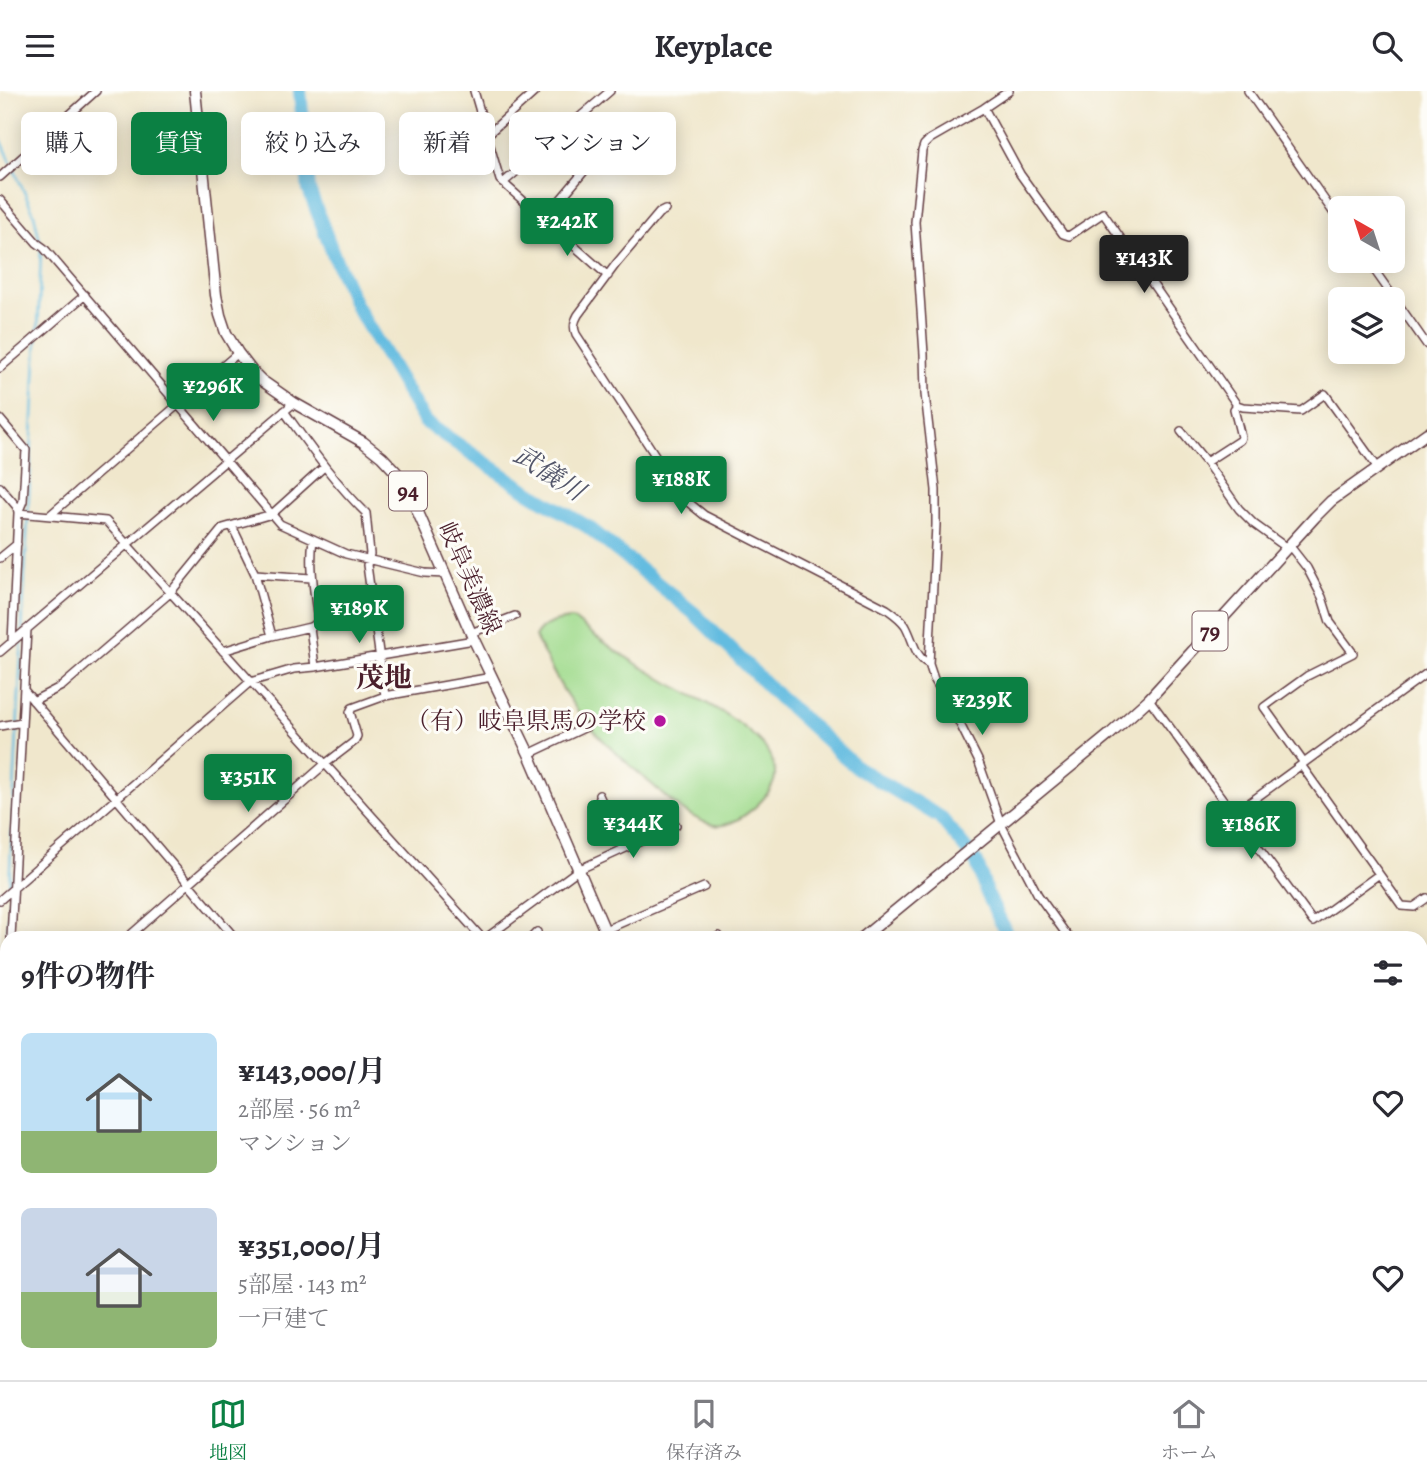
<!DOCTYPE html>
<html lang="ja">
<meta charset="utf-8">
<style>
:root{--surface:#fff;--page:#f2f2f3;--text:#2b2b33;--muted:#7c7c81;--line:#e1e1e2;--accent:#0b8043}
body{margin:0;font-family:Alegreya,"Noto Serif JP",serif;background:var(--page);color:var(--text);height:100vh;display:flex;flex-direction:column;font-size:26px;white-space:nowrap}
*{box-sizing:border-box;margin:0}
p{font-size:23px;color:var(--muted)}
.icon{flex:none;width:38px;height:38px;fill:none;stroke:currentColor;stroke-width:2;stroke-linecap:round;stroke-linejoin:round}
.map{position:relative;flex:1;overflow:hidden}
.side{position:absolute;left:0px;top:840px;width:1428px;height:450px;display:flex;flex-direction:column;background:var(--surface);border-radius:21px 21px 0 0;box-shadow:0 4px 18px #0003}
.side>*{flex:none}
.hud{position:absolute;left:21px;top:21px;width:700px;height:63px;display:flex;gap:14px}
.needle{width:46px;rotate:321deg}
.fabs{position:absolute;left:1328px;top:105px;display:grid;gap:14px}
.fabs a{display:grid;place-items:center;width:77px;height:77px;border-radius:10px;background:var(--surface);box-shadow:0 4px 18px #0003;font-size:35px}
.price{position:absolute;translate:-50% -60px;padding:0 16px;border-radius:7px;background:var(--accent);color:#fff;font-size:23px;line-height:46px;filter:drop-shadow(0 2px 4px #0008)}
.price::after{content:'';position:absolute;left:50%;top:42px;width:21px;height:16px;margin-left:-10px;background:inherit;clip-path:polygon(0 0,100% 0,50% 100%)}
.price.active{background:#222;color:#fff}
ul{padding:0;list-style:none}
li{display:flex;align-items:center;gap:21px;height:175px;padding:0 21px}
li span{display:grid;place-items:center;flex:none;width:196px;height:140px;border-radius:10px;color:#555}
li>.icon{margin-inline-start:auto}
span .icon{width:84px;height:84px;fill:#fffc;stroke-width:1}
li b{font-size:30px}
h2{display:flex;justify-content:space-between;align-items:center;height:84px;padding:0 21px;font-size:30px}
.tag{padding:0 24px;border-radius:10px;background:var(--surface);box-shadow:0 4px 18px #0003;font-size:24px;line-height:63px}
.tag.active{background:var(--accent);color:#fff}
header{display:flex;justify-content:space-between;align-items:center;height:91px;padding:0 21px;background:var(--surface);font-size:32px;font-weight:700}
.tab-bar{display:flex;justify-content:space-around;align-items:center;height:98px;border-top:2px solid var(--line);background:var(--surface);font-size:19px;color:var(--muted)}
.tab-bar a{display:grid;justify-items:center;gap:4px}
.tab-bar .active{color:var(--accent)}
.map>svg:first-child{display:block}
.sand{fill:url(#sand-dots);stroke:#9c7c64;stroke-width:2}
.garden{fill:#a1db8e;stroke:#767d5c;stroke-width:2}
.water{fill:#63bce0;stroke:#566e86;stroke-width:2}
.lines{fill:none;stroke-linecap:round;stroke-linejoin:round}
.stream{stroke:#63bce0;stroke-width:2.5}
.river{stroke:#63bce0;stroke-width:14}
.minor-casing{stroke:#633d43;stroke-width:10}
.primary-casing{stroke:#633d43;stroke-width:13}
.minor{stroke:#fff;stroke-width:7}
.primary{stroke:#fff;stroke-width:10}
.poi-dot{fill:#b5179e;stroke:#fdfcf7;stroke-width:2.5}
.labels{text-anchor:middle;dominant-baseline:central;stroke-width:6;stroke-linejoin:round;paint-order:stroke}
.shield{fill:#fdfcf7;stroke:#806168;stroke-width:2}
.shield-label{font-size:23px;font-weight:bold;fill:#4a1f2b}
.street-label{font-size:24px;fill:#4a1f2b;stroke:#fdfcf7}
.poi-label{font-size:24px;fill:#4a1f2b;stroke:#fdfcf7;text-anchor:end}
.water-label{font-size:26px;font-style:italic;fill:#53566a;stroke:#fdfcf7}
.quarter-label{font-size:28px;font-weight:bold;fill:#4a1f2b;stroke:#fdfcf7}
</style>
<header><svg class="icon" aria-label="menu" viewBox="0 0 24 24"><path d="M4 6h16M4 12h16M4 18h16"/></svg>Keyplace<svg class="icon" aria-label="search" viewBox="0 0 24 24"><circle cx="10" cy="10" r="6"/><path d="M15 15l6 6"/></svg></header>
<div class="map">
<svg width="1427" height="1289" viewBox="0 0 1427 1289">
<defs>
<pattern id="sand-dots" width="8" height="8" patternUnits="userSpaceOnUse" patternTransform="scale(1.75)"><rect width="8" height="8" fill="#eeda9e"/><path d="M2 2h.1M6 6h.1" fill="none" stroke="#cebb88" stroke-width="1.8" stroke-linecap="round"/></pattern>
</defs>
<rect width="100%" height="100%" fill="#fdfcf7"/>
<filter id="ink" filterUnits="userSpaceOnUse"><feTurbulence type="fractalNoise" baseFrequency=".0143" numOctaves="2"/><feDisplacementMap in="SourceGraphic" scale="14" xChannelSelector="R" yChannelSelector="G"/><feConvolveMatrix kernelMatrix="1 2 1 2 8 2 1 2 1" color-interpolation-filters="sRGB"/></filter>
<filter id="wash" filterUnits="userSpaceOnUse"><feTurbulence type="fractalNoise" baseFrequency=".00686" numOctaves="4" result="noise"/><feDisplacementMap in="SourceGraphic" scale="28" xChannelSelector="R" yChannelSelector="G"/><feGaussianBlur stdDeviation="1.57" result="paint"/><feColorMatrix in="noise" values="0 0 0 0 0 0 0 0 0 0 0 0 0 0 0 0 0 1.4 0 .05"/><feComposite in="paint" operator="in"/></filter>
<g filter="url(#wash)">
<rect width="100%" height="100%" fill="#f0e7cc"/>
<!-- sand -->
<path class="sand" d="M1194 1283H1299L1295 1289H1192Z"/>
<!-- garden -->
<path class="garden" d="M570 528 575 529C604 553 635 573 667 591 700 609 738 626 764 655 769 662 776 675 775 685 774 705 734 739 714 734 688 728 668 707 648 690 619 665 589 639 568 606 555 587 546 566 535 546 543 532 556 530 570 528Z"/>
<!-- water -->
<path class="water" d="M1427 1117V1185L1421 1187V1119Z
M1138 1283H1190L1187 1289H1137Z"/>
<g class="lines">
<!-- stream -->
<path class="stream" d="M0 46 11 71
M14 78 34 123 40 151
M38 242 41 157
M22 539 37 248
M9 797 22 545
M7 863 9 808
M146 1289V1283"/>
<!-- river -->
<path class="river" d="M300 0 309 99 334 165 355 213 425 331 521 396 588 436 695 523 780 607 856 676 940 726 977 772 986 800 1006 842 1005 847"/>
</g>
</g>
<g filter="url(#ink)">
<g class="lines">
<!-- minor casing -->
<g class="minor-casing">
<path id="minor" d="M474 0 500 89 608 185
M1009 0 984 17 930 48 924 54 922 60 915 131 924 263 925 303 936 399V434L929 573 934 588 954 621 978 669 1001 733 1038 804 1069 847
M1248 0 1340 131
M984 17 1020 83 1063 143 1069 145 1103 122 1237 314 1243 316 1301 320 1325 303 1378 377
M487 44 536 0
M0 86 96 0
M503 92 610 0
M0 109 37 152 44 157 280 433 346 463 425 482 445 483
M665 119 659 122 616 173 578 224C574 231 573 236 576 243L683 407 704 424 887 518C894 523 900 527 905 534 913 547 914 566 929 573
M544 128 608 52 583 23
M1368 170 1427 254
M0 277 85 204
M284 320C310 356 334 391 366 422L370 463 367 474 385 605
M0 328 26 359 23 410 18 422 12 551
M1181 340 1206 371 1239 418 1254 433 1287 457
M1206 371 1240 349 1241 346 1234 318 1237 314
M0 396 17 416 18 421
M18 422 106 430 482 847
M50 424 238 262
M232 435 255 483 272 545
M313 448C309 478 315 502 318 532
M1289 454 1307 477 1322 506 1330 531 1353 562 1307 585 1264 616 1304 672
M0 467 17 453
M255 483 311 487
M310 536 315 576
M471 542 515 525
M223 560 272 545 310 536 318 532 375 533
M0 561 294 312
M24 599 235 847
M1149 608 1313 831 1378 784
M33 610 62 595 170 502 223 437 272 423 324 376
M0 635 22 631
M529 663 586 636
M1301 674 1402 815 1414 816 1427 807
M599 704 624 758
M1234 723 1427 582
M0 809 250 591 294 578 315 576 474 549
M11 847 27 538
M127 847 325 673 355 650 357 645 350 621 352 617 385 605 492 586
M486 847 578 779 676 734
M531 847 537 841
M591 847 605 839 704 796
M716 847 719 845
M1421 951 1427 950
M0 958 7 951
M0 967 7 974
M0 1121 7 1115
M0 1209 7 1217
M1421 1260 1427 1258
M0 1279 7 1273
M65 1283 70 1289
M141 1283 142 1289
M151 1283V1289
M328 1283 338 1289
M553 1283 558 1289
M689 1283 695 1289
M829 1283 834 1289
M978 1283 982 1289
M124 1289 131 1283
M351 1289 357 1283
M407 1289 414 1283
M606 1289 614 1283
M856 1289 869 1285
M1355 1289 1373 1283"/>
</g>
<!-- primary casing -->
<g class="primary-casing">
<path id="primary" d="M195 0 216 204 220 224 226 242 238 262 251 279 261 289 294 312 363 351 382 366 396 381 406 398 413 410 474 549 529 663 608 847
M862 847 1109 644 1149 608 1315 426 1331 410 1427 342
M775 1283 779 1289
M279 1289 289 1283"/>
</g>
<!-- minor -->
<use href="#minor" class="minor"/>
<!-- primary -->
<use href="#primary" class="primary"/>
</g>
</g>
<!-- markers -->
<circle class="poi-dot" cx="660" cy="630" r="7"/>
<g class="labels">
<!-- shield labels -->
<g class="shield">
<rect x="389" y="380.5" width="38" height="39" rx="5"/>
<rect x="1192.5" y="520.5" width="35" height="39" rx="5"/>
</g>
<g class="shield-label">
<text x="408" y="400">94</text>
<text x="1210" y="540">79</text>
</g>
<!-- street labels -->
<g class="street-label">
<text transform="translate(470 487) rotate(66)">岐阜美濃線</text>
</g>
<!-- poi labels -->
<g class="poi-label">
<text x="646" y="630">（有）岐阜県馬の学校</text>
</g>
<!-- water labels -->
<g class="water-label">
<text transform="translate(549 382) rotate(33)">武儀川</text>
</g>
<!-- quarter labels -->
<g class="quarter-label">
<text x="384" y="587">茂地</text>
</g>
</g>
</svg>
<div class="fabs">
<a><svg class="needle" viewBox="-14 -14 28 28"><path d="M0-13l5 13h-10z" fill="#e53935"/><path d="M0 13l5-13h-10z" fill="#7c7c81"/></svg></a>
<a><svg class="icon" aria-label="layers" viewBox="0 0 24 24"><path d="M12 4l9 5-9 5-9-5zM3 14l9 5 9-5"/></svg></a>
</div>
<b class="price" style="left:567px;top:167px">¥242K</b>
<b class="price active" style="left:1144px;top:204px">¥143K</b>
<b class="price" style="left:213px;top:332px">¥296K</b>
<b class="price" style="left:681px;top:425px">¥188K</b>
<b class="price" style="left:359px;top:554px">¥189K</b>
<b class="price" style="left:982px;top:646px">¥239K</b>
<b class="price" style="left:248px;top:723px">¥351K</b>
<b class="price" style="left:633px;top:769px">¥344K</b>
<b class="price" style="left:1251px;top:770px">¥186K</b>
<div class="hud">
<a class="tag">購入</a>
<a class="tag active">賃貸</a>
<a class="tag">絞り込み</a>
<a class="tag">新着</a>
<a class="tag">マンション</a>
</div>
<section class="side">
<h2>9件の物件<svg class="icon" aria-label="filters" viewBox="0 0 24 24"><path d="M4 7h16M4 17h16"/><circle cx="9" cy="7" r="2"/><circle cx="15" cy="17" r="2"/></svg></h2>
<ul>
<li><span style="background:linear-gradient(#bfe0f5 70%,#8fb573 0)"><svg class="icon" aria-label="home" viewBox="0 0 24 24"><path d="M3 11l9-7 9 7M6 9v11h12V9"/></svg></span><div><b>¥143,000/月</b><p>2部屋 · 56 m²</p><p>マンション</p></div><svg class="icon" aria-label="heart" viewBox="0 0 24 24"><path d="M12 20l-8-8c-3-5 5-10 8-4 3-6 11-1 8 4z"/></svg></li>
<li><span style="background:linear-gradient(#c9d6e8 60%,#8fb573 0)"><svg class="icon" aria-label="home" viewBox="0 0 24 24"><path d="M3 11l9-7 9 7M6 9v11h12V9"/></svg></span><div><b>¥351,000/月</b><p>5部屋 · 143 m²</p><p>一戸建て</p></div><svg class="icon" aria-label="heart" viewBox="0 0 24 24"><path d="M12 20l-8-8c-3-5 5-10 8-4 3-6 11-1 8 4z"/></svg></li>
</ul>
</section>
</div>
<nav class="tab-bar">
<a class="active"><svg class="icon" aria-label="map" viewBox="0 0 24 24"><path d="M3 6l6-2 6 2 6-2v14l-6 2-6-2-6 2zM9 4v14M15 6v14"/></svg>地図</a>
<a><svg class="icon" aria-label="saved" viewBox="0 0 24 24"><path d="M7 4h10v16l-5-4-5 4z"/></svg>保存済み</a>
<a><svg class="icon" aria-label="home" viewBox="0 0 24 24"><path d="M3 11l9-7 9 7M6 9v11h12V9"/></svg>ホーム</a>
</nav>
